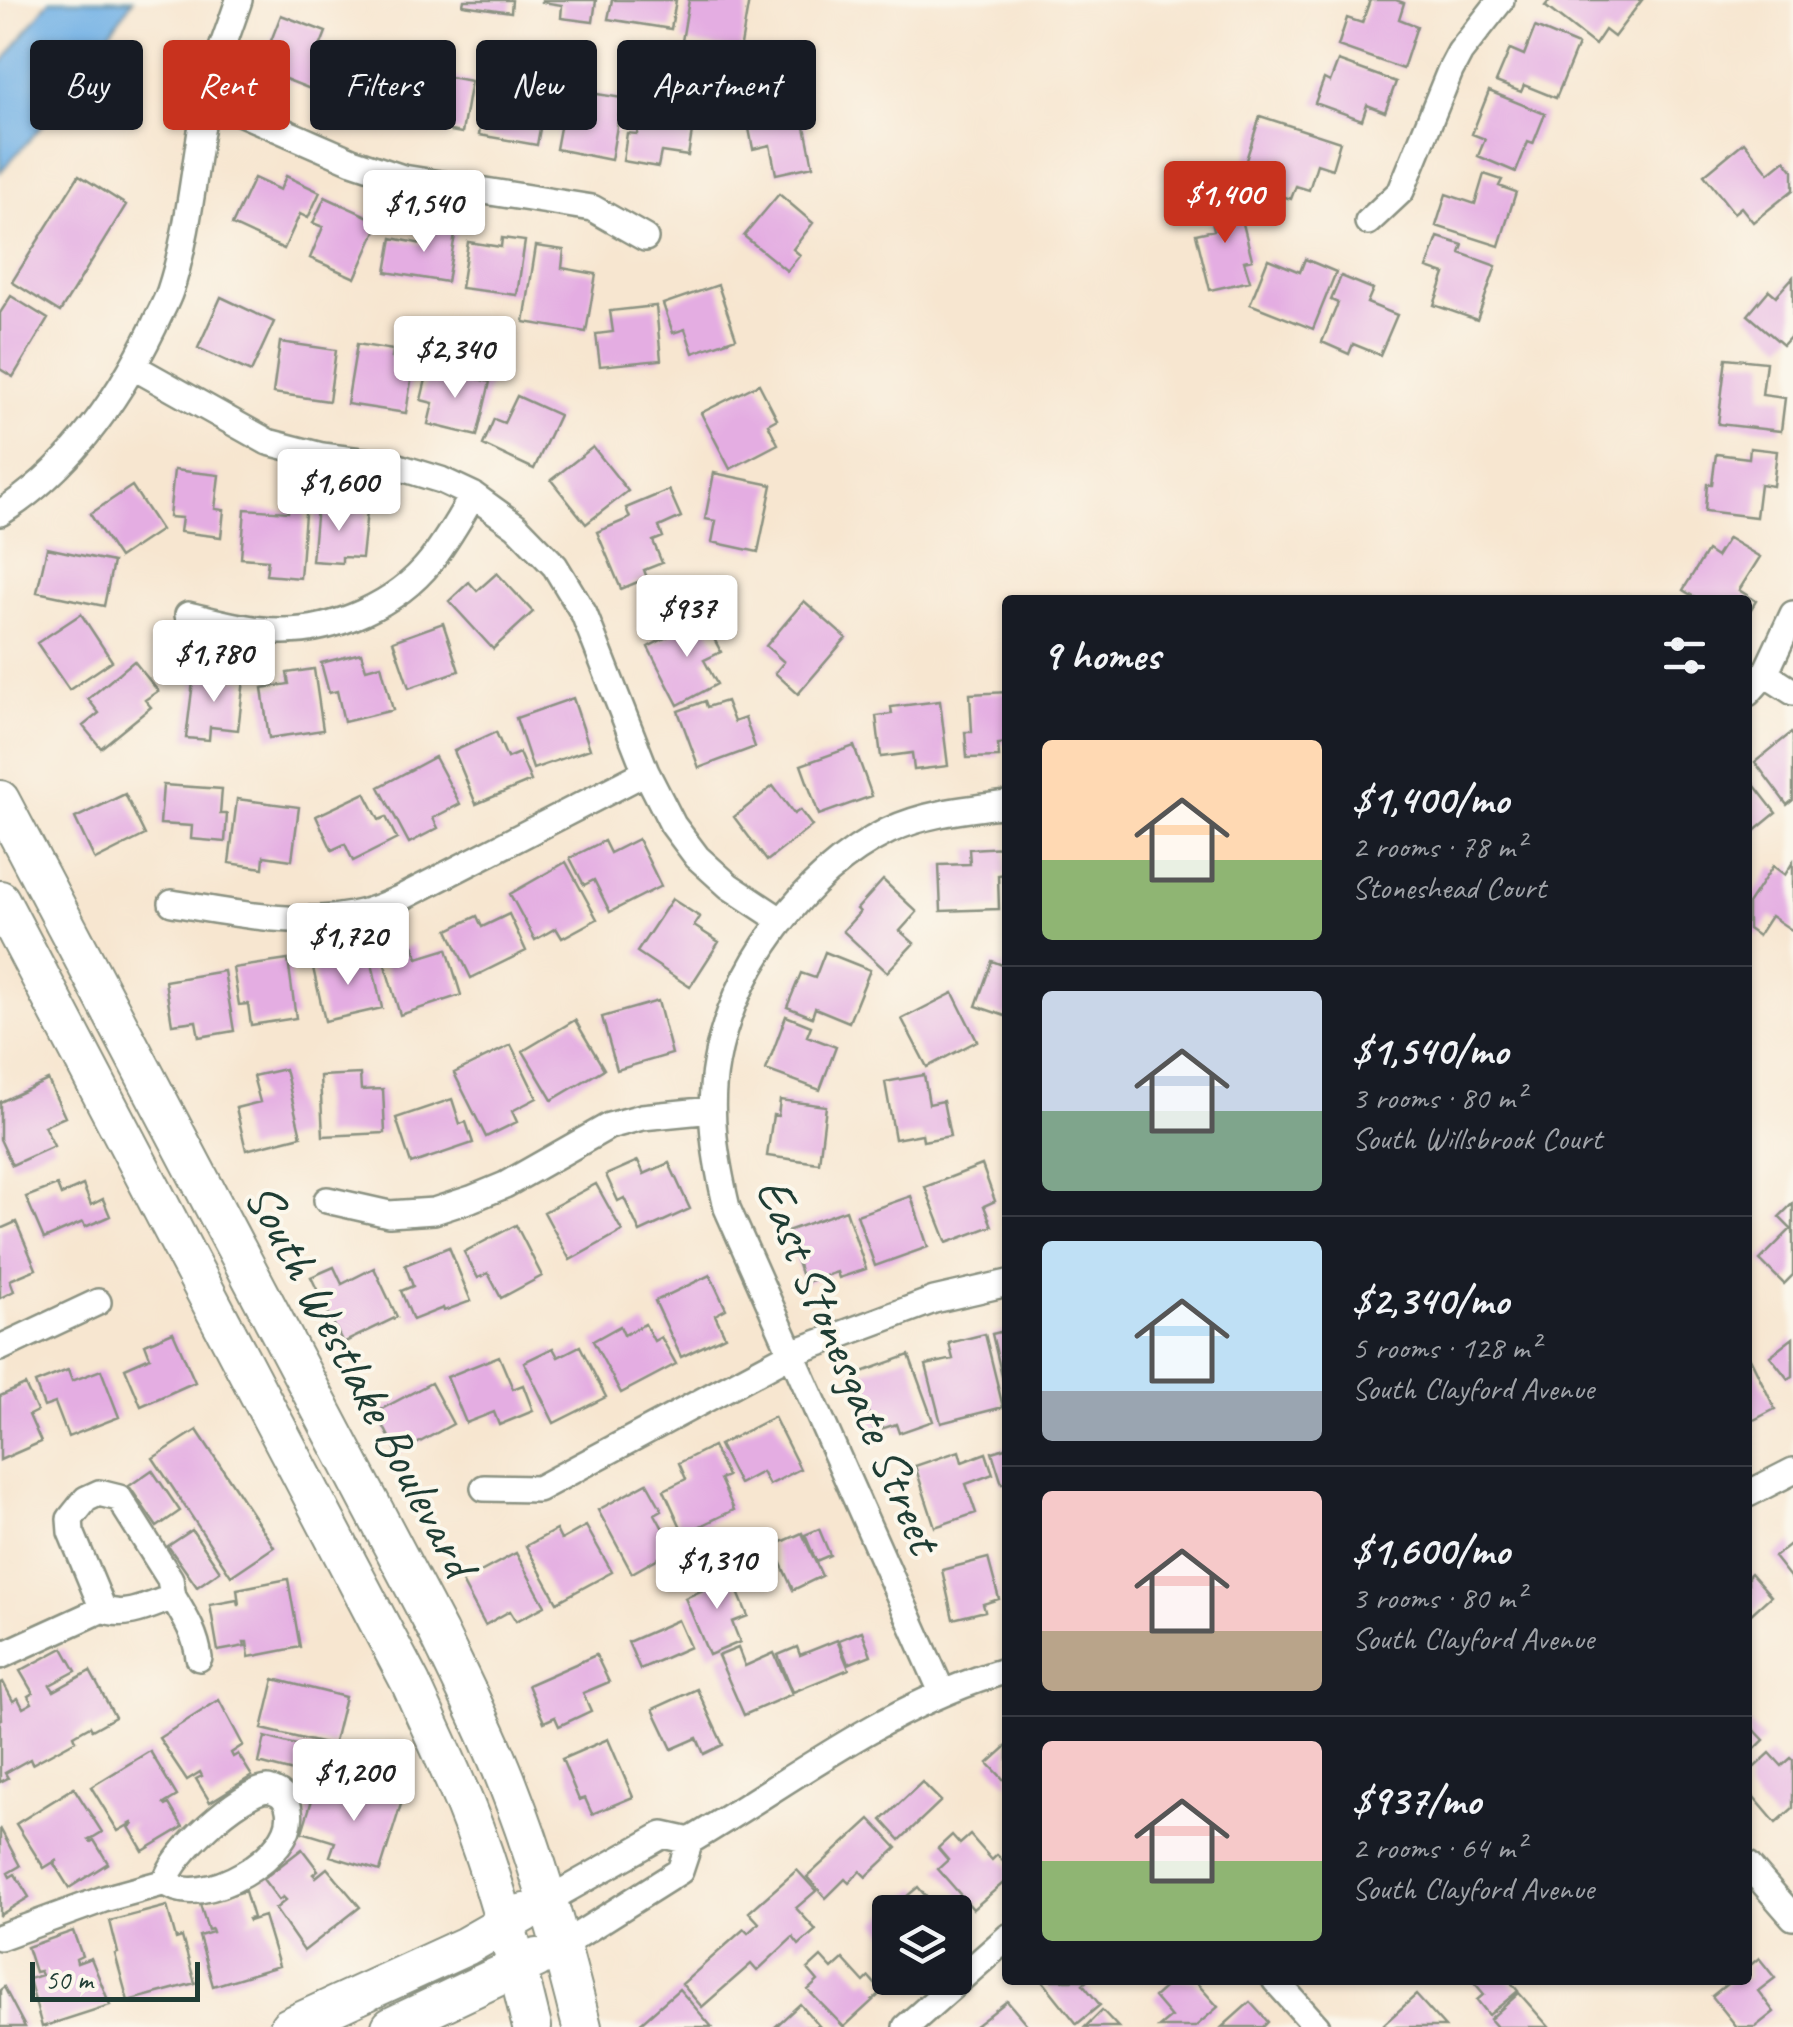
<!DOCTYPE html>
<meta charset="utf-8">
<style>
:root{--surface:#171b24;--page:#242831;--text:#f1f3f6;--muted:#9ea1a6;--line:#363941;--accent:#c8321e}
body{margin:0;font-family:Caveat,sans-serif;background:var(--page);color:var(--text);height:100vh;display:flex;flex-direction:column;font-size:38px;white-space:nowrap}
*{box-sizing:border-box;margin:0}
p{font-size:32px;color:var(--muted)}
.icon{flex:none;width:55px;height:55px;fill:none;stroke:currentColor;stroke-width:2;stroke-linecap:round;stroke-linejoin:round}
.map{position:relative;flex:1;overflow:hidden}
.drawer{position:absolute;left:1002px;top:595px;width:750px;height:1390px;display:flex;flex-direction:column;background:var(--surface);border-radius:10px;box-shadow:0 2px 8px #0004}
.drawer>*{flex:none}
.banner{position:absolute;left:30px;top:40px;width:822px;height:90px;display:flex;gap:20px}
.fabs{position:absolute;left:872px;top:1895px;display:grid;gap:20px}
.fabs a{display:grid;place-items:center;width:100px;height:100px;border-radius:10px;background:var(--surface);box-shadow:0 2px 8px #0004;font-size:50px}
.scale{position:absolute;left:30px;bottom:25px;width:170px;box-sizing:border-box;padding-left:10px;border:5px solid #1f3d34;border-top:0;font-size:28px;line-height:35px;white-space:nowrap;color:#1f3d34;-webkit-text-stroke:8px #fbf7ec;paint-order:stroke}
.price{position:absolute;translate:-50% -85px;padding:0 22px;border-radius:10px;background:#fff;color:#222;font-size:32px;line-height:65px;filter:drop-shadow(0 2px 5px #0008)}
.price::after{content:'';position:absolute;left:50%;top:60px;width:30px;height:22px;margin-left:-15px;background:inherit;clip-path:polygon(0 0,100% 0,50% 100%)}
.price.current{background:var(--accent);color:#fff}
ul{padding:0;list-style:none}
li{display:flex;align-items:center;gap:30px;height:250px;padding:0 40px}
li+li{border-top:2px solid var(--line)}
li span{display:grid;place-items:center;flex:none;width:280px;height:200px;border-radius:10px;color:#555}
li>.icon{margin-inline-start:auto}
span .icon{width:120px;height:120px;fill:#fffc;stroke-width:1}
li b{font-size:42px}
h2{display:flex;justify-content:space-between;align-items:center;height:120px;padding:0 40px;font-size:42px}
.chip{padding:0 35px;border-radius:10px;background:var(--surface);box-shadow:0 2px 8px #0004;font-size:35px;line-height:90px}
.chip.current{background:var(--accent);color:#fff}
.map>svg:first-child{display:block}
.water{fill:#72b1e5;stroke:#48778c;stroke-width:2.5}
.building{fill:#e4ade2}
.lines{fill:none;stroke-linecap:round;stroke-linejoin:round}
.street-casing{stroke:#8b9282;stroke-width:30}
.secondary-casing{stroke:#8b9282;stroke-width:42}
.street{stroke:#fff;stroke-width:25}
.secondary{stroke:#fff;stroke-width:38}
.labels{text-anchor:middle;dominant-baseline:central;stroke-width:8;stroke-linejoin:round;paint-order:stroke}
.street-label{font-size:50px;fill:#1f3d34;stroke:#fbf7ec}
</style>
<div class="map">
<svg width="1793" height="2027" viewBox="0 0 1793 2027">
<rect width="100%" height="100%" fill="#fbf7ec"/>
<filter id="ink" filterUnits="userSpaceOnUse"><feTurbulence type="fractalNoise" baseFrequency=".01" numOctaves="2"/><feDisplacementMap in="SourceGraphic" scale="20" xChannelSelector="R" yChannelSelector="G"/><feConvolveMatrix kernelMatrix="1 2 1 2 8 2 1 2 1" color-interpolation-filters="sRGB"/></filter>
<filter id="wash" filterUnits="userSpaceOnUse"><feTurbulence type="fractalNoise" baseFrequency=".0048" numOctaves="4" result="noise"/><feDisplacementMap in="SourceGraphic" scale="40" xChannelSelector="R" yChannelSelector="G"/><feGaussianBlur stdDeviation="2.25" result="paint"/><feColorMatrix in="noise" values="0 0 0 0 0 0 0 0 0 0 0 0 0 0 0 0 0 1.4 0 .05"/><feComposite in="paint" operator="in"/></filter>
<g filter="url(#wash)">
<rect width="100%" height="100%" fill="#f7e6d0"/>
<!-- water -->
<path class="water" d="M50 0H133L52 115 0 172V66Z"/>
<g id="blocks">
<!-- building -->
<path class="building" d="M464 0H512L511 12 463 5Z
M542 0H596L593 22 561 18 562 5 542 2Z
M612 0H676L671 29 608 19Z
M689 0H749L740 51 682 41Z
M1370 0H1396L1404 3 1399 19 1417 26 1403 69 1338 46 1347 18 1362 23Z
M1550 0H1642L1614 37 1605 30 1595 45 1545 6Z
M281 15 326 32 315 60 323 64 313 90 260 69Z
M1535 27 1578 45 1556 98 1524 85 1521 92 1496 82 1510 49 1524 55Z
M343 46 395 69 373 119 321 96Z
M419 60 446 65 444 76 471 81 462 133 416 125 420 106 404 103 410 70 416 72Z
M1338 61 1396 82 1385 112 1367 105 1362 120 1315 103 1324 79 1330 82Z
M489 75 548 85 537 145 479 135Z
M1489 91 1545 114 1533 144 1528 142 1516 172 1478 156 1485 139 1472 134Z
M591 93 622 98 611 160 556 149 565 101 589 106Z
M642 99 696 108 688 156 661 152 658 167 623 161 627 133 637 134Z
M801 107 813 166 776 174 770 145 753 149 746 113 770 108 771 113Z
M1260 116 1340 142 1332 169 1317 164 1309 190 1296 186 1291 199 1239 182Z
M1744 142 1769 173 1785 160 1793 170V190L1753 222 1741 207 1734 213 1704 175Z
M1484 174 1502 180 1499 186 1516 192 1499 246 1436 226 1446 194 1475 204Z
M79 175 126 205 60 312 12 282Z
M286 176 320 192 308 218 300 214 284 249 232 225 254 178 280 190Z
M779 194 813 223 793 249 800 255 787 271 744 236Z
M1236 196 1252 259 1244 261 1250 281 1210 290 1196 234 1214 230 1208 203Z
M325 197 380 222 355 278 310 258 323 227 313 223Z
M426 224 456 229 447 282 386 272 392 238 422 244Z
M1438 237 1463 245 1460 253 1496 266 1477 320 1434 305 1445 274 1427 268Z
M502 238 525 241 517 295 461 288 468 242 501 247Z
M536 246 564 250 562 268 596 274 586 332 524 322Z
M1268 259 1300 272 1305 259 1336 272 1313 329 1250 304Z
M1341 276 1373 289 1367 303 1397 315 1380 355 1353 344 1349 354 1322 342 1338 303 1331 300Z
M1793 277V334L1783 345 1748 315 1769 290 1776 296Z
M718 285 736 338 693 353 685 329 673 333 663 304Z
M11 296 48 319 13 377 0 369V313Z
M221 297 274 322 251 372 198 348Z
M656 306 661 360 600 366 596 334 613 332 610 311Z
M280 342 336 350 329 401 273 393Z
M357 344 393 350 392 358 414 362 406 413 347 404Z
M1726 358 1766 362 1762 395 1785 398 1781 431 1718 424Z
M429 367 490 382 477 436 428 424 433 403 421 400Z
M759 384 777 419 768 424 778 444 730 469 701 413Z
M517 396 559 415 534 469 483 445 494 419 504 423Z
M593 447 628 491 586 524 551 480Z
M1750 448 1777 451 1773 486 1760 484 1756 517 1705 511 1707 484H1712L1716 454 1749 458Z
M174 470 219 475 215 509 224 510 221 537 180 532 182 518 169 517Z
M714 473 772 485 758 552 712 542 716 521 705 519Z
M132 486 161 530 119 558 90 514Z
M669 490 681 517 659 527 663 537 653 541 662 563 644 570 647 578 621 589 597 532 630 518 626 508Z
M289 500 306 501 300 578 266 575 268 560 241 558 245 509 288 512Z
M317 506 367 511 362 558 342 557V563L312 561Z
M1728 538 1760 557 1739 590 1756 601 1748 614V600H1699L1683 590 1707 551 1716 557Z
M47 548 113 562 104 606 37 592Z
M497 573 533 612 493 649 449 601 469 582 477 591Z
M804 601 846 638 798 694 775 673 784 662 766 646Z
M81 614 112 661 69 690 37 643Z
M703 618 721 652 704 660 717 684 678 705 648 647Z
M443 623 459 671 409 688 393 641Z
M361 653 366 669 381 665 393 710 344 722 337 691 329 693 321 663Z
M134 661 158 691 145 700 151 707 101 748 83 726 99 713 88 699Z
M314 669 323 730 269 738 262 688 289 684 287 673Z
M194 674 244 680 238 730 210 727 209 740 186 738Z
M1008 692V743L998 744 999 757 967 758 965 732H972L970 694Z
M573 698 590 749 533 769 516 718Z
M705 701 707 707 726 701 734 722 745 718 755 747 699 768 678 711Z
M940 701 948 766 914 770 912 753 881 757 876 716 892 714 891 707Z
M496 732 507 758 519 753 531 781 476 804 454 751Z
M1791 733 1793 736V800L1787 805 1755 762Z
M854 746 872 796 819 815 801 765Z
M435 757 460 804 433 818 438 828 409 843 379 787Z
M1748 777 1776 813 1748 836Z
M163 785 222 789 220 814H227L225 842 191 839 192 826 160 824Z
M773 786 794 814 800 810 812 826 767 861 734 817Z
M365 793 379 820 386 817 397 839 353 861 345 844 332 850 316 816Z
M125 794 145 835 95 860 75 818Z
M237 799 299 807 292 860 264 856 263 868 229 863Z
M638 839 661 886 610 912 594 880 584 885 570 858 604 841 610 853Z
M1005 847 1006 874 998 875 999 909 941 911 939 865 970 864 969 849Z
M566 862 597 919 562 938 556 928 535 940 510 894Z
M1793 862V931L1771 916 1758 936 1748 929V904L1773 866 1785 875Z
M883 880 917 912 900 931 914 943 887 972 843 931 860 912 857 909Z
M672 899 700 917 694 926 719 942 690 987 637 952Z
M509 914 526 951 471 978 448 930 477 916 482 927Z
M413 945 418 958 447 949 461 995 400 1015 382 955Z
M825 952 870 970 849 1022 815 1008 812 1017 787 1007 801 973 815 978Z
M370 954 382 1008 325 1021 313 968Z
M288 960 296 1018 251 1025 248 1004 239 1005 233 968Z
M992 961 1008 967V1017L976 1006Z
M224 971 234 1031 199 1037 196 1021 172 1024 165 981Z
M953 993 977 1041 927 1067 902 1019Z
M658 1001 672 1054 617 1070 602 1017Z
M786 1016 811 1026 807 1036 836 1047 820 1090 766 1070Z
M575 1020 604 1069 552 1100 523 1051Z
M511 1045 537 1098 512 1111 517 1122 486 1137 454 1073Z
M285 1069 301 1136 246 1150 236 1108 260 1102 253 1076Z
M360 1074 361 1090 383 1089 385 1133 323 1136 320 1076Z
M924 1075 929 1104 943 1101 950 1136 923 1141 922 1134 895 1139 885 1082Z
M48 1080 65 1117 44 1126 54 1146 12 1165 0 1139V1102Z
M452 1099 460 1124 466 1122 473 1143 411 1164 396 1118Z
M780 1100 826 1106 819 1163 767 1156 773 1115 778 1116Z
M638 1161 644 1174 669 1163 690 1209 640 1232 624 1198 618 1201 606 1175Z
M982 1165 995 1201 984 1206 992 1226 947 1243 925 1187Z
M596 1184 622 1231 570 1260 544 1212Z
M57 1185 61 1195 83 1185 91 1205 103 1199 110 1216 85 1227 83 1222 44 1239 26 1197Z
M911 1196 928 1247 875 1266 857 1215Z
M1793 1203V1275L1784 1284 1760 1260 1791 1229 1779 1217Z
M846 1210 866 1269 839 1278 837 1272 804 1283 787 1231Z
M16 1222 36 1269 10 1280 14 1291 0 1298V1229Z
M516 1225 542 1276 501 1298 488 1273 478 1278 464 1252Z
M449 1247 471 1301 444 1311 443 1308 413 1320 401 1291 413 1286 405 1265Z
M334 1267 342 1284 374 1268 397 1317 343 1343 311 1277Z
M710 1275 726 1309 715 1315 725 1336 681 1357 655 1301Z
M645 1324 654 1341 661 1337 676 1364 621 1393 593 1341 620 1326 624 1335Z
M1008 1330V1393H1006L992 1334Z
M173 1332 195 1382 141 1406 125 1368 150 1357 145 1344Z
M985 1334 1003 1407 941 1423 926 1365 953 1359 949 1343Z
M1793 1338V1376L1788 1379 1770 1356Z
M580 1346 606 1397 554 1423 524 1362 553 1348 558 1357Z
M1748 1354 1775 1409 1748 1423Z
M909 1355 933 1421 899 1433 896 1424 875 1431 854 1375Z
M499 1356 513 1389 523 1385 533 1411 499 1425 494 1412 466 1423 447 1377Z
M68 1370 72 1381 101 1370 119 1417 68 1437 55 1403 44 1407 35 1383Z
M431 1383 453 1424 398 1454 376 1412Z
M25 1385 37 1411 29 1415 41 1442 0 1460V1396Z
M774 1417 800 1469 769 1485 762 1472 739 1484 719 1445Z
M197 1430 274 1547 231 1576 153 1458Z
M713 1446 727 1476 720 1479 734 1510 684 1534 664 1490 686 1479 679 1463Z
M1008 1447V1483L1002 1484 992 1452Z
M959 1451 962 1462 986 1453 993 1474 966 1484 976 1513 935 1527 915 1466Z
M152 1470 180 1511 157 1527 129 1486Z
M647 1483 662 1510 655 1514 674 1549 632 1573 598 1510Z
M586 1526 612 1572 557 1602 526 1546 556 1530 561 1540Z
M819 1529 830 1555 816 1561 805 1535Z
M192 1530 220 1571 197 1587 168 1546Z
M802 1533 822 1576 793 1590 773 1546Z
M1793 1542V1581L1774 1557Z
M516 1553 545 1606 516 1621 510 1611 485 1625 462 1582Z
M988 1558 999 1599 983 1604 985 1611 953 1619 942 1570Z
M729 1571 748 1616 732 1622 740 1642 709 1655 685 1598 707 1588 704 1581Z
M1751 1573 1771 1596 1748 1617V1576Z
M288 1579 300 1647 249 1657 247 1642H244L245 1646 218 1651 210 1605 237 1600 238 1605H239L237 1589Z
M678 1620 690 1647 640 1669 628 1642Z
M862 1631 871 1655 848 1664 839 1640Z
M837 1640 849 1669 793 1692 778 1655 797 1647 800 1655Z
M63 1648 76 1671 50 1685 54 1691 90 1671 115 1717 92 1730 90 1726 74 1735 76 1740 32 1764 30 1759 5 1773 8 1778 0 1782V1720L2 1719 0 1684 3 1682 13 1701 18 1698 23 1708 32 1703 28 1696 33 1693 20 1671Z
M738 1648 745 1666 774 1653 792 1694 744 1715 718 1656Z
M596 1655 609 1682 583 1693 591 1711 559 1726 555 1717 544 1722 528 1685Z
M274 1679 345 1697 333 1746 262 1729Z
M697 1689 723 1745 704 1754 697 1738 672 1749 653 1709Z
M219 1700 243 1745 231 1753 233 1757 238 1754 252 1776 210 1802 196 1779 202 1776 200 1772 187 1780 159 1738Z
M1748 1723 1764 1740 1748 1756Z
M265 1737 323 1752 316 1778 259 1763Z
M608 1739 633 1797 592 1814 585 1798 579 1800 562 1759Z
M1008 1745V1784L988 1763Z
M150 1751 177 1796 164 1804 166 1806 169 1804 183 1827 143 1851 129 1827 133 1825 132 1823 118 1831 91 1787Z
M1770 1753 1782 1766 1791 1758 1793 1760V1808L1776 1823 1748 1790V1773Z
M922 1782 941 1801 900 1840 882 1820Z
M352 1785 402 1801 380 1871 330 1856 335 1842 302 1832 316 1787 348 1797Z
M74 1788 102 1832 89 1840 91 1842 94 1840 108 1863 69 1888 54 1864 57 1860 44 1868 16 1824Z
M870 1819 897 1848 866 1877 860 1871 849 1883 845 1879 826 1898 807 1877Z
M0 1828 20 1866 8 1873 10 1877 15 1874 29 1897 0 1915Z
M952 1835 960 1844 970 1835 992 1860 997 1855 1008 1866V1879L973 1909 938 1869 948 1860 938 1848Z
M302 1849 318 1870 313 1874 316 1877 327 1868 360 1907 304 1951 275 1909 286 1900 283 1897 279 1900 263 1879Z
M797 1870 816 1891 796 1908 816 1930 799 1945 793 1937 757 1971 751 1964 702 2007 682 1984 744 1929 748 1933 759 1923 749 1912Z
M918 1887 939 1912H890V1938L876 1922Z
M245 1891 253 1918 248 1919 249 1921 264 1916 279 1966 213 1986 199 1936 213 1932 212 1929 208 1930 200 1904Z
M167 1906 176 1939 182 1937 195 1983 128 2001 115 1954 118 1953 110 1921Z
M73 1931 82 1956 76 1959 77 1963 91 1958 110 2005 42 2027 29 1979 42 1975 40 1971 35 1972 27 1947Z
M821 1957 832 1969 843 1959 864 1982 869 1977 882 1992 844 2027 808 1990 818 1981 808 1969Z
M1759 1958 1775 1978 1758 1991 1774 2012 1755 2027H1737L1712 1996 1732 1980H1748V1967Z
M1042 1980H1088L1083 1984 1100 2005 1077 2024Z
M1173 1980H1194L1218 2007 1195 2027H1159L1171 2017 1154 1997Z
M1472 1980H1509L1518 1991 1489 2015 1477 2000 1484 1994Z
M4 1987 16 2010 25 2027H0V1990Z
M679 1989 712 2027H636Z
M1519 1993 1549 2027H1497L1490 2019Z
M1416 1995 1445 2027H1387L1384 2024Z
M1007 2001 1029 2027H974L987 2017Z
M1250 2002 1268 2022 1263 2027H1222Z
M800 2004 820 2027H775Z
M1102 2010 1118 2027H1085Z"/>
</g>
</g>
<g filter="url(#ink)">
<use href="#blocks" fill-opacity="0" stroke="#8b9282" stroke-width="2.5"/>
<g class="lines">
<!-- street casing -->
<g class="street-casing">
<path id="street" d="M207 98 352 161 403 178 592 208 645 238
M1368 222 1401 191 1450 71 1460 52 1501 0
M134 367 268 442 322 456 392 465 441 480 473 495 516 526 555 566 584 614 646 772 673 825 697 857 729 886 782 921
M0 513C69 470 119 398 154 326 159 314 166 303 170 291 190 230 194 165 206 102 213 68 228 34 239 0
M188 615C218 622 249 631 280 631 334 632 397 604 431 561 447 540 460 518 473 495
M1765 674 1793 692
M1748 693 1765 674 1793 614
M172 903C233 913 300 928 361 913 374 910 387 904 399 899L646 772
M327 1200 389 1214 434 1211 471 1199 505 1185 609 1126 642 1117 712 1110
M0 1348 98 1302
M484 1488 538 1489 792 1353 934 1300 1008 1283
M99 1493 119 1498 170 1579 173 1597C151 1605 125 1619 103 1609L71 1532 70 1519 86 1499Z
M1748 1494 1793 1471
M173 1597C185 1617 196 1634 199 1658
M0 1656 103 1609
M942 1692 727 1208C716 1161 707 1113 716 1064 732 971 803 873 888 831 925 813 968 809 1008 804
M268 1789C280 1792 287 1797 289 1810 298 1855 199 1912 166 1882 169 1856 242 1790 268 1789Z
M1748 1865 1793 1917
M548 1900 663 1835 690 1841
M0 1937 104 1899 166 1882
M561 1946 680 1871 690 1841C793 1780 891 1703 1008 1670
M1275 1980 1317 2027
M906 2027 1008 1937"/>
</g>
<!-- secondary casing -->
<g class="secondary-casing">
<path id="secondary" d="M0 800 438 1632C462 1682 488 1733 508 1785 539 1864 562 1945 582 2027
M0 900 411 1684C429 1724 448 1764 465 1805 494 1876 514 1952 532 2027
M289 2027 466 1946 524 1913
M391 2027 537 1958"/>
</g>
<!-- street -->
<use href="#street" class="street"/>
<!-- secondary -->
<use href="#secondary" class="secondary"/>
</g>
</g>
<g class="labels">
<!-- street labels -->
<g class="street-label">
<text transform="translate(849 1365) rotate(67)">East Stonesgate Street</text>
<text transform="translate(361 1379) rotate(62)">South Westlake Boulevard</text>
</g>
</g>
</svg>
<div class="fabs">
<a><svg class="icon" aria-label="layers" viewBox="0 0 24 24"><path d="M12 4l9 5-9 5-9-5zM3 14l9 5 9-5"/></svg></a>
</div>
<div class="scale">50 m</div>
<b class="price current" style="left:1225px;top:246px">$1,400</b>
<b class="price" style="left:424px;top:255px">$1,540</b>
<b class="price" style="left:455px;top:401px">$2,340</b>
<b class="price" style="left:339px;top:534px">$1,600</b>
<b class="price" style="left:687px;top:660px">$937</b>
<b class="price" style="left:214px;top:705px">$1,780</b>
<b class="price" style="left:348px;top:988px">$1,720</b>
<b class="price" style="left:717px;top:1612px">$1,310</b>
<b class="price" style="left:354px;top:1824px">$1,200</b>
<div class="banner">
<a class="chip">Buy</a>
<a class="chip current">Rent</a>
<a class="chip">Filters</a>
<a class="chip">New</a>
<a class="chip">Apartment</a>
</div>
<section class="drawer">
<h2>9 homes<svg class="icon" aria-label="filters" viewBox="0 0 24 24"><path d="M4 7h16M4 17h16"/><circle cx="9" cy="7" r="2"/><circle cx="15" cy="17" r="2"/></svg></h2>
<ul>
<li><span style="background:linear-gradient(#ffd9b3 60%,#8fb573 0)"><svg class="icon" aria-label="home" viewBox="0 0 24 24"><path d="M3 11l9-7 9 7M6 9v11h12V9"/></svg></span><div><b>$1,400/mo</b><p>2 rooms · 78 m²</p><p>Stoneshead Court</p></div></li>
<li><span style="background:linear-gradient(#c9d6e8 60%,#7fa58c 0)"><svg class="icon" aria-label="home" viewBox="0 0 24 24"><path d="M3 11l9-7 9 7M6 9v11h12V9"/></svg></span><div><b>$1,540/mo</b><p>3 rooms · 80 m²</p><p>South Willsbrook Court</p></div></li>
<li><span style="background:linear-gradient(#bfe0f5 75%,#9aa5b1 0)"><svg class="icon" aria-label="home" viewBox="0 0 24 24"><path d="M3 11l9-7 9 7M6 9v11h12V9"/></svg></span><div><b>$2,340/mo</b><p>5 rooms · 128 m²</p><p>South Clayford Avenue</p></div></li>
<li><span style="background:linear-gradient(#f6c9c9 70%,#b9a48a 0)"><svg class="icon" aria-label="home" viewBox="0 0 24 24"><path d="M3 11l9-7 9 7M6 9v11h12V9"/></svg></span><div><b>$1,600/mo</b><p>3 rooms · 80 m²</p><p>South Clayford Avenue</p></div></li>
<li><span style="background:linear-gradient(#f6c9c9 60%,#8fb573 0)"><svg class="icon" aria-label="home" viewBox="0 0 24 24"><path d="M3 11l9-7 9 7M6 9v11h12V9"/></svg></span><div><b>$937/mo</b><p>2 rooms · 64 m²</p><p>South Clayford Avenue</p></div></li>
</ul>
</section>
</div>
